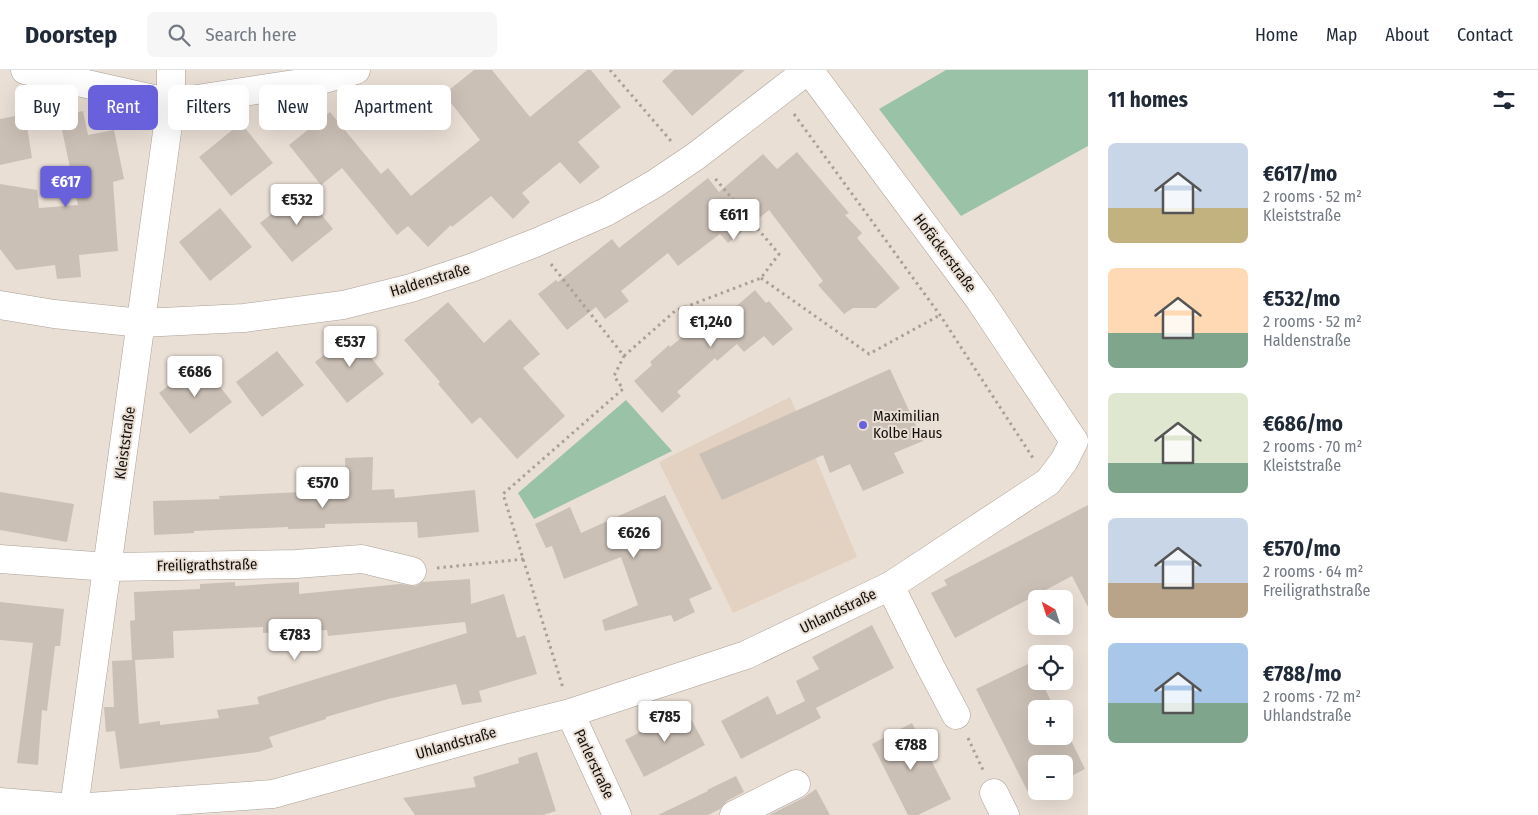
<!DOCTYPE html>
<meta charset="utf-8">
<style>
:root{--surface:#fff;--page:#f6f6f7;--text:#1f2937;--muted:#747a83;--line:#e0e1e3;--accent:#6861db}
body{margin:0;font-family:"Fira Sans Condensed",sans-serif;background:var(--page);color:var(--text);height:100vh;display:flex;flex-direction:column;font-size:19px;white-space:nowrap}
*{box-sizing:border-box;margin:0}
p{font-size:16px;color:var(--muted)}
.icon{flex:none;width:28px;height:28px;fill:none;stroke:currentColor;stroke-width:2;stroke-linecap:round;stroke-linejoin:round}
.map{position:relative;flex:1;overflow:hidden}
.details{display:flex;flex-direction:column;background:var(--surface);width:450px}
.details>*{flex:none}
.guide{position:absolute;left:15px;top:15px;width:475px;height:45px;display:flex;gap:10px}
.needle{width:32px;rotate:321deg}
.tools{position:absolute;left:1028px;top:520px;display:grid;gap:10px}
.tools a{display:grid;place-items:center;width:45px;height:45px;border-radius:8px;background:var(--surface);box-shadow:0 5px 20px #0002;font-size:25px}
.price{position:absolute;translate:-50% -42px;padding:0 11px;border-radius:5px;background:#fff;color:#222;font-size:16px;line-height:32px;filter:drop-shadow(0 1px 2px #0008)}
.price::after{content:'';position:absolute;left:50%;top:30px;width:15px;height:11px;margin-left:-8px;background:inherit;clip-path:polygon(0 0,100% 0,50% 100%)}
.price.selected{background:var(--accent);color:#fff}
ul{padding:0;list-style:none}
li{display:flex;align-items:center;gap:15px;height:125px;padding:0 20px}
li span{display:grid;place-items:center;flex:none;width:140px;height:100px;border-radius:8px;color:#555}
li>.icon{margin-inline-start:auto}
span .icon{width:60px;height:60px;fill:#fffc;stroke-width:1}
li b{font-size:21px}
h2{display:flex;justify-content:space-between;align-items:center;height:60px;padding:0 20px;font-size:21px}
.chip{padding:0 18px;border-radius:8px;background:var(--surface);box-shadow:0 5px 20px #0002;font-size:18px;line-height:45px}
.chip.selected{background:var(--accent);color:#fff}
header{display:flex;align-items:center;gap:30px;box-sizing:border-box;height:70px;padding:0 25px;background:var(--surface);border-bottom:1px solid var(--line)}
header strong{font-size:24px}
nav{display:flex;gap:28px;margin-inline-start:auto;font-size:18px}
.search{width:350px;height:45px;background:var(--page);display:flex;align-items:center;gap:12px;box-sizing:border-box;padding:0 18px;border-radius:8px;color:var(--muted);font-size:19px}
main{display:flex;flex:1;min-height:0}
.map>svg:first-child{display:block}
.built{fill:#e3d2c2}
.green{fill:#99c2a7}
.building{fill:#cbc0b6;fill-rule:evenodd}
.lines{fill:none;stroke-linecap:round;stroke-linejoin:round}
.minor-casing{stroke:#aba096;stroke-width:29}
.path{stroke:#a9a098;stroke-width:3;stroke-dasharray:2.5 4;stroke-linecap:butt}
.minor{stroke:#fff;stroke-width:28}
.poi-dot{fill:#6861db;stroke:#eadfd5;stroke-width:2}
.labels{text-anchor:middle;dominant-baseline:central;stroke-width:4;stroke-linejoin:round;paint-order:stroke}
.street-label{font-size:15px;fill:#130f0c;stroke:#eadfd5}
.poi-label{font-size:15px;fill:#130f0c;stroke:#eadfd5;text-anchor:start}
</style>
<header>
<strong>Doorstep</strong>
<div class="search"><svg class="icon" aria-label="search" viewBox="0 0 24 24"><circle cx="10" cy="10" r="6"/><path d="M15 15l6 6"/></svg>Search here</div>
<nav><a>Home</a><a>Map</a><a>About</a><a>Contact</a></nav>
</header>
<main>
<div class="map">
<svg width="1088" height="745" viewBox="0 0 1088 745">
<rect width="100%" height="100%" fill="#eadfd5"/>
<!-- built -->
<path class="built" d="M790 327 857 487 733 543 659 392Z"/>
<!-- green -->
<path class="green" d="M946 0H1088V76L961 146 879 39Z
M626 330 672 381 534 449 518 423Z"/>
<!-- building -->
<path class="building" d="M474 0H492L530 47 587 0H591L621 37 578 72 600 97 580 114 560 92 522 123 530 132 513 149 491 126 452 157 451 155 428 177 408 156 397 165 342 98 321 115 289 75 330 42 381 104 388 98 411 126 480 70 444 24Z
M674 0H745L692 46 662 11Z
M83 41 88 65 114 60 124 109 113 112 118 181 79 185 81 207 57 209 55 195 16 200 0 179V114L37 120 39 138 78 135 59 46Z
M25 44 32 88 0 95V49Z
M241 53 273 93 231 126 199 87Z
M797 82 849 143 845 145 862 163 857 168 900 218 876 238H853L844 244 818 215 823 211 769 140 728 173 720 164 678 196 668 183 621 221 629 231 605 249 596 237 567 260 538 224 556 210 558 212 612 169 619 178 708 108 719 122 763 84 777 99Z
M302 120 333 159 292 192 260 153Z
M220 138 252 177 210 211 179 172Z
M755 220 766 233 769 231 793 259 773 276 764 266 744 282 737 274 717 291 715 288 677 322 681 326 662 343 634 311 652 295 650 292 669 275 670 277 691 260 695 264 722 240 726 245Z
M448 232 484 273 510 249 540 284 523 298 565 346 517 389 480 347 472 354 438 314 440 312 404 270Z
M352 263 384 304 347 333 315 292Z
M277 281 304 315 262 347 236 312Z
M200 291 232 332 190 364 159 323Z
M890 299 923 371 894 383 904 403 863 421 850 394 830 403 823 385 722 430 699 384Z
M373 387 372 420 394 419 395 428 475 420 479 462 418 468 417 452 325 454V458L288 459V457L194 461V463L154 465 153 431 220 429 219 426 346 420 345 388Z
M0 422 74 434 67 472 0 460Z
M665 425 712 519 689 529 695 542 674 552 671 545 605 561 602 550 638 535 621 487 564 509 552 476 546 478 535 454 570 437 581 463Z
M1088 435V537L1072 506 955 568 931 523 947 515 944 510Z
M470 509 471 534 504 524 517 568 525 565 537 604 479 621 482 632 462 635 456 614 388 629 326 647V649L269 667 273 677 258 682 120 699 115 661 106 662 104 637H114L112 591 132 590 130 551 135 550 134 522 200 519V514L235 512V516L299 512V524L400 514 416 516 422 512ZM465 552 467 563 257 627 259 634 217 640 219 648 160 655V651L139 654 135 590 174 588 173 561 263 557V563L327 560 328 566Z
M0 532 64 539 60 576H55L47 641 42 640 38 695 17 693 33 573 0 570Z
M872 555 894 598 816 638 821 648 741 689 721 651 768 626 777 645 805 631 796 611 819 599 812 587Z
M1032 592 1036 601V611H1041L1055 639H1036V666H1064V656L1085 699 1064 710V694H1036V721H1040L1030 726 976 619Z
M685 638 705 675 644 707 625 670Z
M912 653 951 729 918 745H908L872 674Z
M537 682 556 741 543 745H415L403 728 476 717 473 707 519 693 518 688Z
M736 706 744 722 727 731 720 739 708 745H658L708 721 707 720Z
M816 719 830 745H769L803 728Z"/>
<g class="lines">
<!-- minor casing -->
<g class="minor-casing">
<path id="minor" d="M25 0 171 33 321 10 356 0
M809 0 979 229 1074 371
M0 235 54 244 141 253 244 248 343 235 411 218 471 198 535 173 606 142 656 113 696 86 808 0
M0 489 108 497 296 494 362 489 412 501
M890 516 930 596 956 645
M570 643 617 745
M994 723 1005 745
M0 732 74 738 273 724 503 660 570 643 746 585 890 516 1048 412 1064 391 1074 371
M73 745 171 33V0
M734 745 796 714"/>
</g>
<!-- path -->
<path class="path" d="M610 0 671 71
M794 44 940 245 1033 388
M551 194 624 286 614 306 623 319 503 424 563 618
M761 208 869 284 940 245
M624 286 675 241 761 208 779 184 713 106
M437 498 524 489
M968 668 983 700"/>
<!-- minor -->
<use href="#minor" class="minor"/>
</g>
<!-- markers -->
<circle class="poi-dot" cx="863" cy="355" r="5"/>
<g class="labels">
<!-- street labels -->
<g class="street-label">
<text transform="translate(945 183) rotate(53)">Hofäckerstraße</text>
<text transform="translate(430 210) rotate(-17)">Haldenstraße</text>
<text transform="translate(125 373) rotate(-82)">Kleiststraße</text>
<text transform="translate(207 495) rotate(-1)">Freiligrathstraße</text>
<text transform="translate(838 541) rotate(-26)">Uhlandstraße</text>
<text transform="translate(456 673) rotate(-16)">Uhlandstraße</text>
<text transform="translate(594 694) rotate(65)">Parlerstraße</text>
</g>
<!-- poi labels -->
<g class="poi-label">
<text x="873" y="346">Maximilian<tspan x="873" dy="17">Kolbe Haus</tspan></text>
</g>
</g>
</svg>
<div class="tools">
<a><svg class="needle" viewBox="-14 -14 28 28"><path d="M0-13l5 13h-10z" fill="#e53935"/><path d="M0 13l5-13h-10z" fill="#747a83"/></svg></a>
<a><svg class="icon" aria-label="locate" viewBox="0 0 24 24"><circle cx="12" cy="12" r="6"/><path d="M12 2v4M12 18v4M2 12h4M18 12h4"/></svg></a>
<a>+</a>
<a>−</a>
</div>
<b class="price selected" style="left:66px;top:138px">€617</b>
<b class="price" style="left:297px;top:156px">€532</b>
<b class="price" style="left:734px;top:171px">€611</b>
<b class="price" style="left:711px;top:278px">€1,240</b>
<b class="price" style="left:350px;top:298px">€537</b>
<b class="price" style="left:195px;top:328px">€686</b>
<b class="price" style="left:323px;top:439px">€570</b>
<b class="price" style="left:634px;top:489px">€626</b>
<b class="price" style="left:295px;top:591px">€783</b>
<b class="price" style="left:665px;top:673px">€785</b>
<b class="price" style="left:911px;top:701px">€788</b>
<div class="guide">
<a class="chip">Buy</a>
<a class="chip selected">Rent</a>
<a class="chip">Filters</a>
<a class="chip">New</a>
<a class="chip">Apartment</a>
</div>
</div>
<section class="details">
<h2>11 homes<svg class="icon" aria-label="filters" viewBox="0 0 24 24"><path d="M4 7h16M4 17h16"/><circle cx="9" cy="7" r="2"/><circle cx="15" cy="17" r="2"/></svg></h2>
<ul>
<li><span style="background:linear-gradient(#c9d6e8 65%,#c2b280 0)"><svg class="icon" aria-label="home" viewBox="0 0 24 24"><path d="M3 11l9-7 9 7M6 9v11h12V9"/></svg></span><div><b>€617/mo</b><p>2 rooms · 52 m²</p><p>Kleiststraße</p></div></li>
<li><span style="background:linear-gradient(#ffd9b3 65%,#7fa58c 0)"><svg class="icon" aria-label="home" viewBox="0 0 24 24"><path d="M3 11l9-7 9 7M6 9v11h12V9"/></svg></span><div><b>€532/mo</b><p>2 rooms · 52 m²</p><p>Haldenstraße</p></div></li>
<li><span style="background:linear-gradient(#dfe7d0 70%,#7fa58c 0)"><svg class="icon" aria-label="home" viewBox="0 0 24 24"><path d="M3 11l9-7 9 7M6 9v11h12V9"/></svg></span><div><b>€686/mo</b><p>2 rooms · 70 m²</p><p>Kleiststraße</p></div></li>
<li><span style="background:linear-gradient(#c9d6e8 65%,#b9a48a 0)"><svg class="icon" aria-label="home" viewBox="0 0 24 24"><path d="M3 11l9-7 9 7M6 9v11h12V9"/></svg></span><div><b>€570/mo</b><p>2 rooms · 64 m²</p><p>Freiligrathstraße</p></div></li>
<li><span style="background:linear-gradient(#a9c7e8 60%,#7fa58c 0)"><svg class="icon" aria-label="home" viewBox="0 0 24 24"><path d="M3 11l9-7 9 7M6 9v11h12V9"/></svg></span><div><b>€788/mo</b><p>2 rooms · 72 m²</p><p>Uhlandstraße</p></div></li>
</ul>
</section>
</main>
